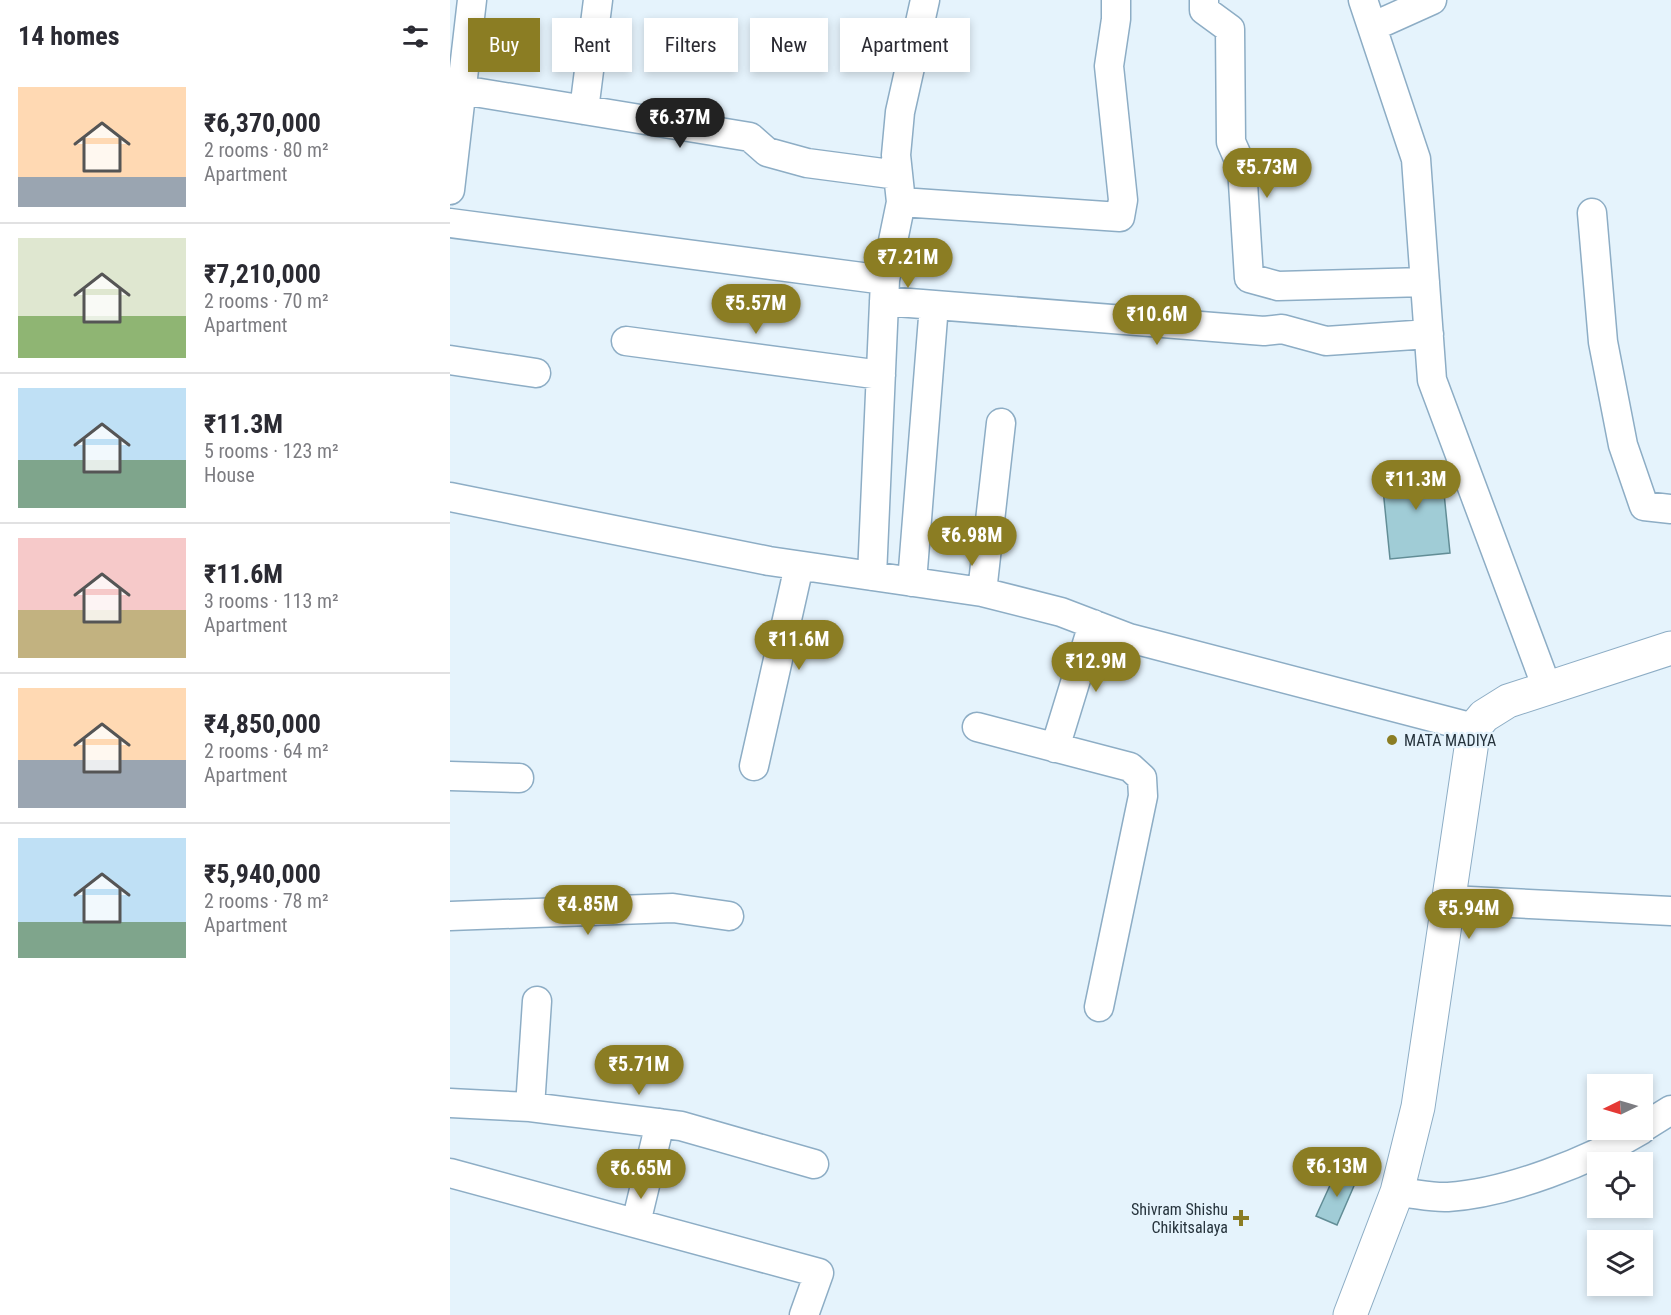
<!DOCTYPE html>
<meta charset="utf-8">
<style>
:root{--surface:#fff;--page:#f7f7f7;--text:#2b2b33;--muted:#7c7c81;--line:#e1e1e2;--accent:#8b7d23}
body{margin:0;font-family:"Roboto Condensed",sans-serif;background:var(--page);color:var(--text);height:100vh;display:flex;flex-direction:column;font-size:22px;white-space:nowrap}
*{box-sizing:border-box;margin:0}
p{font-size:20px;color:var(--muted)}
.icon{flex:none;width:33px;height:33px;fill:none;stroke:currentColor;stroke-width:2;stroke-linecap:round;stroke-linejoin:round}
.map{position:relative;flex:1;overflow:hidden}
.drawer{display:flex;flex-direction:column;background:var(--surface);width:450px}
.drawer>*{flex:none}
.hud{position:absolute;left:18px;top:18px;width:570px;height:54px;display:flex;gap:12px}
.needle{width:39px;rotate:265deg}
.buttons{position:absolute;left:1137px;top:1074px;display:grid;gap:12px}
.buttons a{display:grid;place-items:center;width:66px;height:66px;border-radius:0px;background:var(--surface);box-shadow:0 3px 9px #0003;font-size:30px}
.price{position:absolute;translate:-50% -51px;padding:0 14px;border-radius:21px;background:var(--accent);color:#fff;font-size:20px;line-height:39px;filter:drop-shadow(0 2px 3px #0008)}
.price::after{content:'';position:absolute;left:50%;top:36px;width:18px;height:14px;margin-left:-9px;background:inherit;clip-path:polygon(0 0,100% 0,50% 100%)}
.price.current{background:#222;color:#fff}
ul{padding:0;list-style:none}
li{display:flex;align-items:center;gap:18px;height:150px;padding:0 18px}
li+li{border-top:2px solid var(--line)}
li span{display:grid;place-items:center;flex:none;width:168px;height:120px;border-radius:0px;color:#555}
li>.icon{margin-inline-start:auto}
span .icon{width:72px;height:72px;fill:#fffc;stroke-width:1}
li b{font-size:26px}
h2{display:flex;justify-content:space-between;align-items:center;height:72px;padding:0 18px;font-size:26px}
.chip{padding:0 21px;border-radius:0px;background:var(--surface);box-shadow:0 3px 9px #0003;font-size:21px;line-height:54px}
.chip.current{background:var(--accent);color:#fff}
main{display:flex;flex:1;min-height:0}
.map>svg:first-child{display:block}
.building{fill:#a0ccd6;stroke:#628d96;stroke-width:1.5}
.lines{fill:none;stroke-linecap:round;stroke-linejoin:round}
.street-casing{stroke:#8dadc5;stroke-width:31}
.secondary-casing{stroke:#8dadc5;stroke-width:35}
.street{stroke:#fff;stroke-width:28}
.secondary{stroke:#fff;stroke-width:33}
.poi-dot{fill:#8b7d23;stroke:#e5f3fc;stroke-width:2}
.labels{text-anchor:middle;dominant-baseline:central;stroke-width:4.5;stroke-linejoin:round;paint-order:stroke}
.poi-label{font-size:16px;fill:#26333c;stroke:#e5f3fc;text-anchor:start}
</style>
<main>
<section class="drawer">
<h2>14 homes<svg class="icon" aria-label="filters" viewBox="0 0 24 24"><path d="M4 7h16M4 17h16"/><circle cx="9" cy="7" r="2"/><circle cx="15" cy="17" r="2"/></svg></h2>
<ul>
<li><span style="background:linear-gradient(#ffd9b3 75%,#9aa5b1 0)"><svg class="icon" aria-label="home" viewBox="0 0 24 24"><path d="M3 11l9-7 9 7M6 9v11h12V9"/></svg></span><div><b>₹6,370,000</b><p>2 rooms · 80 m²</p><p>Apartment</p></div></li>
<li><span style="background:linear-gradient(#dfe7d0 65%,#8fb573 0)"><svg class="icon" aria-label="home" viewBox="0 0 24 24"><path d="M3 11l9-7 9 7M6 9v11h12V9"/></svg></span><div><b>₹7,210,000</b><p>2 rooms · 70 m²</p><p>Apartment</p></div></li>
<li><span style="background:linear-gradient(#bfe0f5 60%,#7fa58c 0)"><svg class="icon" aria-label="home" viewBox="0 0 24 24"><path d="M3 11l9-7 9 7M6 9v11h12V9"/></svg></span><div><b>₹11.3M</b><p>5 rooms · 123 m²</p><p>House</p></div></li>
<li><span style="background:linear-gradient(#f6c9c9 60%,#c2b280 0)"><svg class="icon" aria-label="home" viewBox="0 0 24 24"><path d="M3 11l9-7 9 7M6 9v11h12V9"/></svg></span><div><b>₹11.6M</b><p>3 rooms · 113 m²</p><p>Apartment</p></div></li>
<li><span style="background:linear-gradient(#ffd9b3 60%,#9aa5b1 0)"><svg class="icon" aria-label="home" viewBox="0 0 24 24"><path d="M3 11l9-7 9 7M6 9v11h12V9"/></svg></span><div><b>₹4,850,000</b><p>2 rooms · 64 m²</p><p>Apartment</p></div></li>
<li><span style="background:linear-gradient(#bfe0f5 70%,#7fa58c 0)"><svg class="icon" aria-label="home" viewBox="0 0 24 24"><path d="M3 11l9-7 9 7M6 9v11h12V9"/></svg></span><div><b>₹5,940,000</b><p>2 rooms · 78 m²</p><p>Apartment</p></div></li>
</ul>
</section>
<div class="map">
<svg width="1221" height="1315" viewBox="0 0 1221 1315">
<rect width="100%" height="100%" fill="#e5f3fc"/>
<!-- building -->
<path class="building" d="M991 463 1000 553 940 559 931 469Z
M887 1170 907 1179 887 1225 866 1216Z"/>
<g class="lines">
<!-- street casing -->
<g class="street-casing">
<path id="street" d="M754 0V10L780 29 781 142 792 167 799 278 828 286 975 282
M913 0 966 159 982 380 1097 688
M922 27 982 0
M12 90 300 137 317 152 357 163 448 175
M134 110 148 0
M0 190 22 0
M451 202 670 217 673 200 659 66 666 19V0
M1142 213 1153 342 1173 445 1194 506 1221 509
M0 223 435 280
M434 301 814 331 832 329 876 341 979 334
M176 341 431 375
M0 360 86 373
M0 497 319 561 532 592 611 612 679 638 1024 728
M422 576 435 280 451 202 446 155 450 112 475 0
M462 582 484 305
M532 592 551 423
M527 727 680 767 692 778 693 796 649 1007
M605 748 643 624
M304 766 349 566
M0 776 69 778
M1000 900 1221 911
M0 916 223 908 279 916
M0 1103 80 1107 231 1126 364 1164
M80 1107 87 1001
M1192 1128 1221 1110
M0 1173 369 1273 354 1315
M947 1192C964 1193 981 1198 998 1197 1058 1193 1140 1161 1191 1130
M186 1223 210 1123"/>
</g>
<!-- secondary casing -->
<g class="secondary-casing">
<path id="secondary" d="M900 1315 947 1192 968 1107 1024 728 1034 716 1058 701 1221 648"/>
</g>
<!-- street -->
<use href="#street" class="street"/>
<!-- secondary -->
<use href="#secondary" class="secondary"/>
</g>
<!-- markers -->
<g class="poi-dot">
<circle cx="942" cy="740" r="6"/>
<path d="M788 1209h6v6h6v6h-6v6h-6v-6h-6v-6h6z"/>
</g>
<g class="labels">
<!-- poi labels -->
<g class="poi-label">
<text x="954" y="740">MATA MADIYA</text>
<text x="778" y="1209" text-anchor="end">Shivram Shishu<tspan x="778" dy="18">Chikitsalaya</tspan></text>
</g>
</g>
</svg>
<div class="buttons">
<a><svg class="needle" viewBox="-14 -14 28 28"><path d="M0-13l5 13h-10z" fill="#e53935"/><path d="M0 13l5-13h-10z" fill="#7c7c81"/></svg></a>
<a><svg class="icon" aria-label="locate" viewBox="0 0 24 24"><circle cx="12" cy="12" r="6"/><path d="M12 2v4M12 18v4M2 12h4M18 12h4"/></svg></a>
<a><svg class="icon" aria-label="layers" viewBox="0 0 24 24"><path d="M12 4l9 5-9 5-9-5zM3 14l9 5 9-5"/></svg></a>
</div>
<b class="price current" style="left:230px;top:149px">₹6.37M</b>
<b class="price" style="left:817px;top:199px">₹5.73M</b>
<b class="price" style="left:458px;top:289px">₹7.21M</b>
<b class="price" style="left:306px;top:335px">₹5.57M</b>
<b class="price" style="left:707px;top:346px">₹10.6M</b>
<b class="price" style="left:966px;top:511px">₹11.3M</b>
<b class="price" style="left:522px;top:567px">₹6.98M</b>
<b class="price" style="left:349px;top:671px">₹11.6M</b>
<b class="price" style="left:646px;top:693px">₹12.9M</b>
<b class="price" style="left:138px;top:936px">₹4.85M</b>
<b class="price" style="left:1019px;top:940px">₹5.94M</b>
<b class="price" style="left:189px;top:1096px">₹5.71M</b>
<b class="price" style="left:887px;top:1198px">₹6.13M</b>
<b class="price" style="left:191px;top:1200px">₹6.65M</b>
<div class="hud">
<a class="chip current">Buy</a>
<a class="chip">Rent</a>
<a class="chip">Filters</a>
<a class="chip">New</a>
<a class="chip">Apartment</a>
</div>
</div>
</main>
